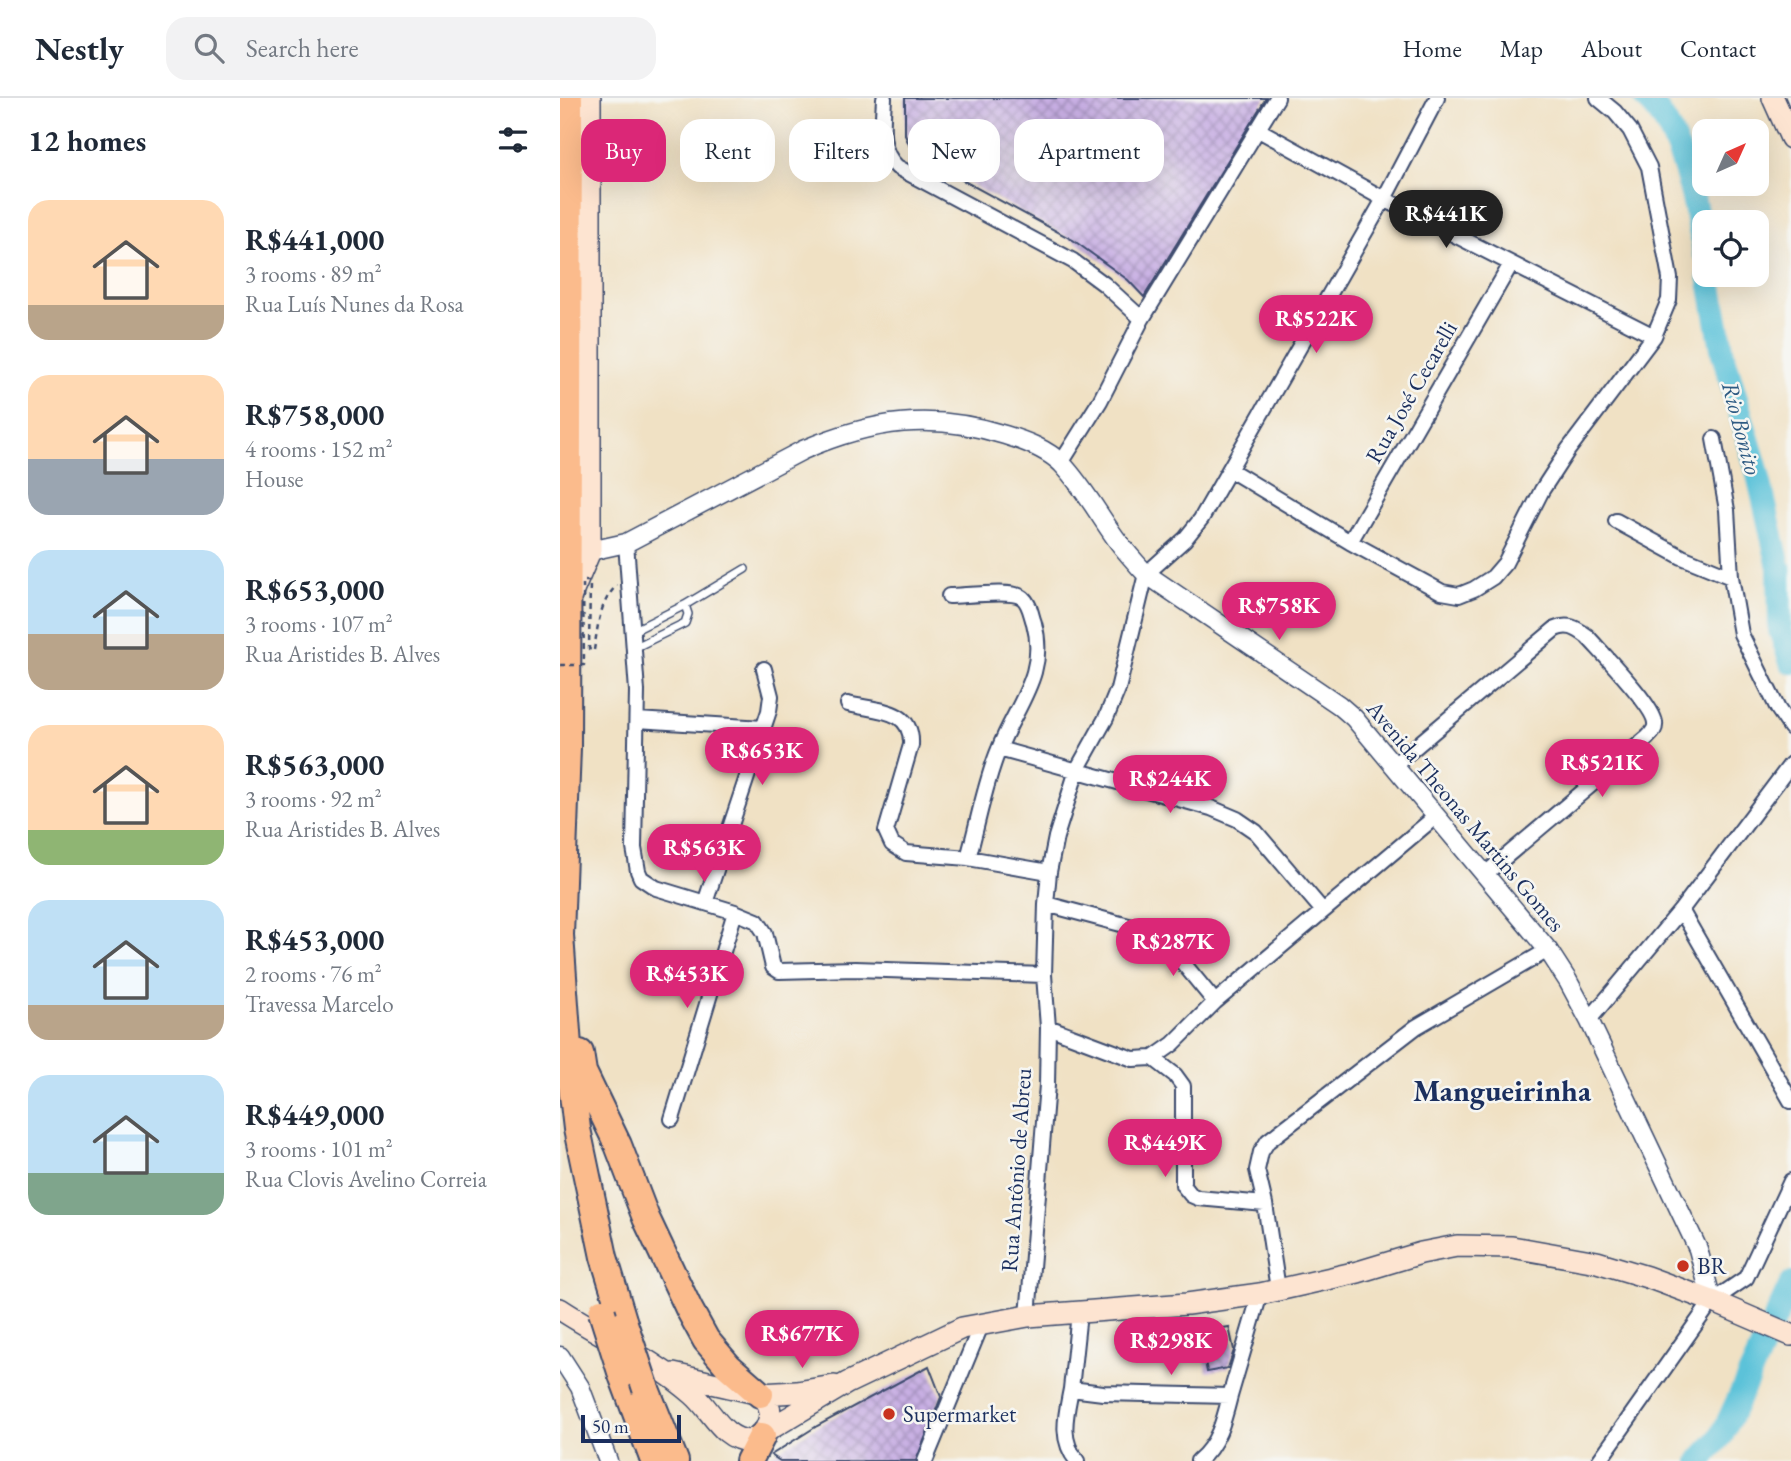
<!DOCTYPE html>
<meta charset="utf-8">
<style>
:root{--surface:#fff;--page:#f2f2f3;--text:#1f2937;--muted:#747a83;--line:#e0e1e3;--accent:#db2777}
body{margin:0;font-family:"EB Garamond",serif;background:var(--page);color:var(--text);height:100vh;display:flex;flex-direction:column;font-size:26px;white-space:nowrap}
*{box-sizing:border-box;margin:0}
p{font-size:23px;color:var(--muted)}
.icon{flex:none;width:38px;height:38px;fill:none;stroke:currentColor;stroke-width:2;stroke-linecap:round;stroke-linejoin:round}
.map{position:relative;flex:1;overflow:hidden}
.details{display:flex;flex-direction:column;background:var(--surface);width:560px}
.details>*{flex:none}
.guide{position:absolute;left:21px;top:21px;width:665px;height:63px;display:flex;gap:14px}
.needle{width:46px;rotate:45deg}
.buttons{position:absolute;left:1132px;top:21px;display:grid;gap:14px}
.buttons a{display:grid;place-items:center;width:77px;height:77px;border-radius:14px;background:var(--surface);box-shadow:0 7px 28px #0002;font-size:35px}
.scale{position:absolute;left:21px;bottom:18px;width:100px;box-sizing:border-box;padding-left:7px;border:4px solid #1b2f5e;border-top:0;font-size:19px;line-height:24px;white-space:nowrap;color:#1b2f5e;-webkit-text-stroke:5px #f6f6f2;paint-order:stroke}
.price{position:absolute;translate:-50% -60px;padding:0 16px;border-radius:24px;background:var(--accent);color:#fff;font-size:23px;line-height:46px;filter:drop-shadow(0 2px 4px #0008)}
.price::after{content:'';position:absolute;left:50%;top:42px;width:21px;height:16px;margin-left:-10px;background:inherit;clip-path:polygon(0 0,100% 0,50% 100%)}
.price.selected{background:#222;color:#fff}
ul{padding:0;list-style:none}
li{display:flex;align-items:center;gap:21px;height:175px;padding:0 28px}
li span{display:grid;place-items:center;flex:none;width:196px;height:140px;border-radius:21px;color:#555}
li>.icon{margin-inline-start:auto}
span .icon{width:84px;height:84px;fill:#fffc;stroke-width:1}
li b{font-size:30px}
h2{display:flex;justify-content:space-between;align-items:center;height:84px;padding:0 28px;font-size:30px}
.chip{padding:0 24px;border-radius:21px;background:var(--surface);box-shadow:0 7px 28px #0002;font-size:24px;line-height:63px}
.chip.selected{background:var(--accent);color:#fff}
header{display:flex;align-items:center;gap:42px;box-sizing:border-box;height:98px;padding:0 35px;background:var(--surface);border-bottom:2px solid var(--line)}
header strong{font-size:33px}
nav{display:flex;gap:38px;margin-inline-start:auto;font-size:24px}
.search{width:490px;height:63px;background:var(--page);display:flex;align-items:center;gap:18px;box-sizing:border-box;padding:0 24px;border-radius:21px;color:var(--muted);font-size:26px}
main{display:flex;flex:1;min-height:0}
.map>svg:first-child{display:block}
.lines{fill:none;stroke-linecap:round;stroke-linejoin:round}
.river{stroke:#5cc2d9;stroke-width:24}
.building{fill:url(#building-cross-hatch)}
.service-casing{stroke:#3b4a6d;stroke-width:10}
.minor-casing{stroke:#3b4a6d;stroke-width:18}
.tertiary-casing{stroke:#3b4a6d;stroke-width:21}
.secondary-casing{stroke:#3b4a6d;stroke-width:24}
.motorway-casing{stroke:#3b4a6d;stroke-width:30}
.path{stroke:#3b4a6d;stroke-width:2.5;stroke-dasharray:5 5;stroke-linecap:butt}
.service{stroke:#fff;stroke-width:7}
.minor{stroke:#fff;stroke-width:14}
.tertiary{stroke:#fff;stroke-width:18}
.secondary{stroke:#fde4d1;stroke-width:21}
.motorway{stroke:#fbbb8c;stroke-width:26}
.motorway-bridge-casing{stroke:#3b4a6d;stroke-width:30;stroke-linecap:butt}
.path-bridge{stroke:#3b4a6d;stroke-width:2.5;stroke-dasharray:5 5;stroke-linecap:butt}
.motorway-bridge{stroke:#fbbb8c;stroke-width:26}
.poi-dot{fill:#c8321e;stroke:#f6f6f2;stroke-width:2.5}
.labels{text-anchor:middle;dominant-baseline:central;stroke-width:5;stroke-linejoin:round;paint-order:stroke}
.street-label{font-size:23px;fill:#1b2f5e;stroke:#f6f6f2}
.poi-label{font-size:23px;fill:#1b2f5e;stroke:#f6f6f2;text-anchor:start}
.water-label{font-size:24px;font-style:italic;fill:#2e5b83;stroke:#f6f6f2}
.district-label{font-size:30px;font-weight:bold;fill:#1b2f5e;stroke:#f6f6f2}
</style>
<header>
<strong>Nestly</strong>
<div class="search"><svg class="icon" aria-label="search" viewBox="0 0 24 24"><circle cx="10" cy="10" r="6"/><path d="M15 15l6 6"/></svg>Search here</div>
<nav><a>Home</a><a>Map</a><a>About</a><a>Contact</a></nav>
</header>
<main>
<section class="details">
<h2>12 homes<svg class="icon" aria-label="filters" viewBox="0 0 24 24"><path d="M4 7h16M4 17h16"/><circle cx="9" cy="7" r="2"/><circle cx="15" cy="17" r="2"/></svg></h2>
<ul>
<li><span style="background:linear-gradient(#ffd9b3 75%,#b9a48a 0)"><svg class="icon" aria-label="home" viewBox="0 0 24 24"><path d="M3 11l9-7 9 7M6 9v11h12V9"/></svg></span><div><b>R$441,000</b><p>3 rooms · 89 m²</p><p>Rua Luís Nunes da Rosa</p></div></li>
<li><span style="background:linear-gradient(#ffd9b3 60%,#9aa5b1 0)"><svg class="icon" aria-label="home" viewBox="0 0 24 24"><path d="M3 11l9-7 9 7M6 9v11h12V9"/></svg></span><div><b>R$758,000</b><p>4 rooms · 152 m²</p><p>House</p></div></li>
<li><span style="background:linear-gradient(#bfe0f5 60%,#b9a48a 0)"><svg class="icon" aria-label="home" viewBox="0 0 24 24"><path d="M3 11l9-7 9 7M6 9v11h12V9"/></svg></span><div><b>R$653,000</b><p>3 rooms · 107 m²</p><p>Rua Aristides B. Alves</p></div></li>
<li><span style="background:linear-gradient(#ffd9b3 75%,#8fb573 0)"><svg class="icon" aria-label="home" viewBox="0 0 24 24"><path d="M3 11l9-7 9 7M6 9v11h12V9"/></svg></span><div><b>R$563,000</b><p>3 rooms · 92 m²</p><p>Rua Aristides B. Alves</p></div></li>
<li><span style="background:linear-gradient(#bfe0f5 75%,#b9a48a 0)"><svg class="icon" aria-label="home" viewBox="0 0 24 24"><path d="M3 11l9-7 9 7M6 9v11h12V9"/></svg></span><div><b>R$453,000</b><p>2 rooms · 76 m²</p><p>Travessa Marcelo</p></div></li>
<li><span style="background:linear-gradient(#bfe0f5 70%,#7fa58c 0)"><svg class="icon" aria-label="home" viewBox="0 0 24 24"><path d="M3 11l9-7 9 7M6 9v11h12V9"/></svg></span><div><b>R$449,000</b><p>3 rooms · 101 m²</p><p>Rua Clovis Avelino Correia</p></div></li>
</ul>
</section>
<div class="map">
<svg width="1231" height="1363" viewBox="0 0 1231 1363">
<defs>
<pattern id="building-cross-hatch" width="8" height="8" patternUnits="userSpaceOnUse" patternTransform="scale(1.75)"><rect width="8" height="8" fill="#c8afe3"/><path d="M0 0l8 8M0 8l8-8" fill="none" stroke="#a28fbb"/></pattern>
</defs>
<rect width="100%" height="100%" fill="#f6f6f2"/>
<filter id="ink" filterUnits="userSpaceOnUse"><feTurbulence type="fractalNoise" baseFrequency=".0143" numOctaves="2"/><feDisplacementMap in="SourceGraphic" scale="14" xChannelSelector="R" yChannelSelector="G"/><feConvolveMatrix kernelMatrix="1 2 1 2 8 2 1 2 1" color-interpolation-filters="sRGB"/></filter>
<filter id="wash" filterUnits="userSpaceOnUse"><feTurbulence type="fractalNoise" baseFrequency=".00686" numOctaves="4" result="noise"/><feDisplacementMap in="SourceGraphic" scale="28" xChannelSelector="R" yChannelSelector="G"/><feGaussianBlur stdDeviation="1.57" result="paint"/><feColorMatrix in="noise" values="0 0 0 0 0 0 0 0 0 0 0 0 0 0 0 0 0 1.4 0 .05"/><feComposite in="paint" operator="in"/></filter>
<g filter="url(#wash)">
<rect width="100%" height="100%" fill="#f0e1c4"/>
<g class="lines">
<!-- river -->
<path class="river" d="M1085 0C1120 27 1137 112 1144 154
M1149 177 1163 256 1197 372 1219 469 1220 532 1231 564
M1140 1363 1162 1337 1231 1186"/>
</g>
<g id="blocks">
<!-- building -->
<path class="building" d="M345 0H706L584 199 568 182 513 142 358 58 350 49 345 37Z
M669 1229 674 1252 668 1270 647 1274 640 1234Z
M369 1268 381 1299 356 1363H220L211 1357 257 1328Z"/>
</g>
</g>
<g filter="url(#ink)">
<use href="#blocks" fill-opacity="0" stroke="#3b4a6d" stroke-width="2"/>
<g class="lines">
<!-- service casing -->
<g class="service-casing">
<path id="service" d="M73 533 125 507 185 471
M74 550 125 525 128 516 125 507"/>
</g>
<!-- minor casing -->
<g class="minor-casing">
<path id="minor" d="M324 0C323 24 318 52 337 69L513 163 544 186 582 221 540 303 501 365
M697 31 824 101 1094 238
M582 221 717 0
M1154 341 1167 412 1171 479 1181 536 1218 611 1231 630
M670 372 790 444 882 494 899 497 914 491 933 479 945 465 982 392 1008 352 1094 238 1109 202 1110 180 1089 69 1070 32 1055 14 1038 0
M1056 423 1122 459 1171 479
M790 444 951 166
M66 445 77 593 74 750 78 773 81 780 96 790 175 814 197 823 205 835 213 869 219 873 295 871 484 877
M389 498C404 498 453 491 463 500 470 506 471 517 474 525 488 576 456 607 439 651 425 684 418 725 408 760
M288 606C317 613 353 610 351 647L326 733 332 746 346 755 408 760 489 774
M77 622 203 630
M439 651 651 710 677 721 696 734 763 813
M834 667 995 531C1008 525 1016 530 1027 538 1040 553 1094 608 1095 625 1096 631 1092 635 1088 639L924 777
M145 805 209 613 211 598 204 571
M486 806 591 834 614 854 655 904
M1121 812 1231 1003
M1029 922 1121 812 1231 666
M488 929 573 961 593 960 613 946 655 904 875 719
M593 960 615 977 623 988V1087L631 1097 638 1100 705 1106
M112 1021 175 814
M718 1191 705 1106 697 1072 701 1054 708 1043 856 929 988 852
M519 1215 511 1291 543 1295 670 1298 700 1196
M468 1218 487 987 488 929 484 877 486 806 489 774 496 739 517 672 546 620 558 591 586 476 625 441 641 421 824 101 877 0
M511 1291C506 1317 499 1341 517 1363
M365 1363 422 1225
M638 1363C658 1347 664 1322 670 1298
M1039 1363 1152 1203 1186 1180 1231 1083"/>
</g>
<!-- tertiary casing -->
<g class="tertiary-casing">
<path id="tertiary" d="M30 453 66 445 243 352C312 322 373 314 445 337 465 343 487 351 502 366 521 386 536 412 552 435 562 450 574 463 586 476L779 607 794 620 988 852 1008 883 1029 922 1138 1151 1152 1203
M0 1258 20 1289 48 1363"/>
</g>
<!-- secondary casing -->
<g class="secondary-casing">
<path id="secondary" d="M1213 0 1231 40
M10 500 30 453V0
M0 1211C44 1240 93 1261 133 1296 152 1312 162 1342 190 1343L287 1285 402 1230 468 1218 627 1206 700 1196 798 1174 861 1155 897 1148 952 1149 1037 1164 1087 1179 1152 1203 1231 1237
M113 1276 200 1296C215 1309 211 1322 202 1338
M200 1296 237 1294 274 1288"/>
</g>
<!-- motorway casing -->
<g class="motorway-casing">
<path id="motorway" d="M9 0 7 650 0 837 9 962 17 1031 44 1159 64 1225
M20 955 23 974 58 1047 86 1120 129 1211 146 1242 168 1268 200 1296
M62 1277 94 1363
M86 1291 115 1363
M189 1363 202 1338"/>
</g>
<!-- path -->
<path class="path" d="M34 552C38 528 39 505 57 487"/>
<!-- service -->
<use href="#service" class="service"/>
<!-- minor -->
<use href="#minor" class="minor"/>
<!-- tertiary -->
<use href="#tertiary" class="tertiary"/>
<!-- secondary -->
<use href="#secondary" class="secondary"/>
<!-- motorway -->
<use href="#motorway" class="motorway"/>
<!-- motorway-bridge casing -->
<g class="motorway-bridge-casing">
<path id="motorway-bridge" d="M42 1214 62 1277
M64 1225 86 1291"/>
</g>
<!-- path-bridge -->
<path class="path-bridge" d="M0 567H24L23 483H30L29 551 34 552"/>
<!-- motorway-bridge -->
<use href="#motorway-bridge" class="motorway-bridge"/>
</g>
</g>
<!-- markers -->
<g class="poi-dot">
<circle cx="1123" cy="1168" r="7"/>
<circle cx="329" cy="1316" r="7"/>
</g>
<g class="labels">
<!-- street labels -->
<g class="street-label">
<text transform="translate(851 294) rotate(-60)">Rua José Cecarelli</text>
<text transform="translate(906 718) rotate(50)">Avenida Theonas Martins Gomes</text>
<text transform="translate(456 1072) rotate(-86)">Rua Antônio de Abreu</text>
</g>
<!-- poi labels -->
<g class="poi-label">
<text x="1137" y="1168">BR</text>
<text x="343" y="1316">Supermarket</text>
</g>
<!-- water labels -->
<g class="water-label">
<text transform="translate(1182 330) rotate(75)">Rio Bonito</text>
</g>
<!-- district labels -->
<g class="district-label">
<text x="942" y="992">Mangueirinha</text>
</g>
</g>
</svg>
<div class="buttons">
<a><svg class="needle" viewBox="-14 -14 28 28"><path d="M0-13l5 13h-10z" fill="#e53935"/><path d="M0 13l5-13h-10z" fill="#747a83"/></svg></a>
<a><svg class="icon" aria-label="locate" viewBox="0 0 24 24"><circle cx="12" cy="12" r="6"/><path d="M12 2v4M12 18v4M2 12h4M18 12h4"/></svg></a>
</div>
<div class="scale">50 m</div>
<b class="price selected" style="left:886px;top:152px">R$441K</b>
<b class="price" style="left:756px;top:257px">R$522K</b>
<b class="price" style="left:719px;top:544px">R$758K</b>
<b class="price" style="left:202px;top:689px">R$653K</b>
<b class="price" style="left:1042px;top:701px">R$521K</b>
<b class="price" style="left:610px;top:717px">R$244K</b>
<b class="price" style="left:144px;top:786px">R$563K</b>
<b class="price" style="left:613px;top:880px">R$287K</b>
<b class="price" style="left:127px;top:912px">R$453K</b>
<b class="price" style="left:605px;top:1081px">R$449K</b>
<b class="price" style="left:242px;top:1272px">R$677K</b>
<b class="price" style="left:611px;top:1279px">R$298K</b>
<div class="guide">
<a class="chip selected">Buy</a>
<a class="chip">Rent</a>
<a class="chip">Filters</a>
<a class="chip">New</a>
<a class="chip">Apartment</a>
</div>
</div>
</main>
